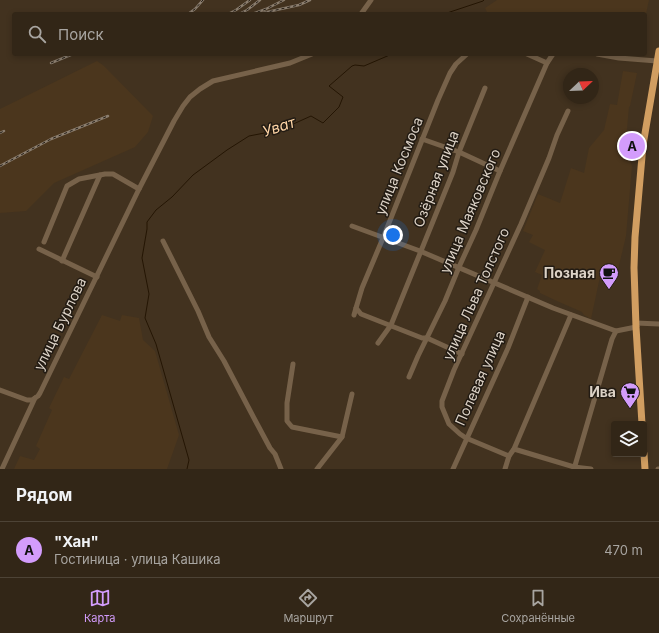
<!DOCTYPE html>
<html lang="ru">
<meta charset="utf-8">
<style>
:root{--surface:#322617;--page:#3d3224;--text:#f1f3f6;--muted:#a8a5a1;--line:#4d4336;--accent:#d39cfc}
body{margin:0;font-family:Inter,sans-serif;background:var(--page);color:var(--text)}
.controls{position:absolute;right:12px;bottom:12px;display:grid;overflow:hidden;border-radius:4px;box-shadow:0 2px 6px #0003}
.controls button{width:36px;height:36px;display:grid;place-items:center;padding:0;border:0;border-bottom:1px solid var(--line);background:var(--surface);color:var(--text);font:20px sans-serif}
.compass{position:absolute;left:563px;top:68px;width:36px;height:36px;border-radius:50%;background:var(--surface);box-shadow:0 2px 6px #0003;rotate:67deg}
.you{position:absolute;left:393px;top:235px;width:14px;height:14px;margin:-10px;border:3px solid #fff;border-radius:50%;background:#1a73e8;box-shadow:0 0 0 6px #1a73e833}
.badge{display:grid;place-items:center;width:26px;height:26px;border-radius:50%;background:var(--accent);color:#111;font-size:13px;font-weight:700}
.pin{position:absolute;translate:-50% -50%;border:2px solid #fff;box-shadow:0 1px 4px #0006}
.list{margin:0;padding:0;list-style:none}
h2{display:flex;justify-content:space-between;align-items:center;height:52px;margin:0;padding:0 16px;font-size:17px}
h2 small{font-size:13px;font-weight:400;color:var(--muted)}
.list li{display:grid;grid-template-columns:26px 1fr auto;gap:12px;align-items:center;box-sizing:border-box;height:56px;padding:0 16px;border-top:1px solid var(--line)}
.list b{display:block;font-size:15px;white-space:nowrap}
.list p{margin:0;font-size:13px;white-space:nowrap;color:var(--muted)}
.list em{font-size:13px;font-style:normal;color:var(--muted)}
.icon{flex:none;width:22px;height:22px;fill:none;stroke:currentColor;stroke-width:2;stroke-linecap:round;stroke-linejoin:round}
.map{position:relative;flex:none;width:659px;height:469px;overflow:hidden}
.search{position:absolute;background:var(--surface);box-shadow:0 2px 6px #0003;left:12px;right:12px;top:12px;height:44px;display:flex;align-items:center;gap:10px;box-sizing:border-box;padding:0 14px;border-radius:4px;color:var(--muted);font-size:15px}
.sheet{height:108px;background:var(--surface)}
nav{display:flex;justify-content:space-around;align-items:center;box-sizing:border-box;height:56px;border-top:1px solid var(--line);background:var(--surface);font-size:11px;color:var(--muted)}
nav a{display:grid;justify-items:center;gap:2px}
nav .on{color:var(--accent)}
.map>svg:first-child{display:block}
.built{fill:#4b361d}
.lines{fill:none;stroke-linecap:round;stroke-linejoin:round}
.stream{stroke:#241503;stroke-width:1}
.minor{stroke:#77624a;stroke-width:5}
.highway{stroke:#d19e61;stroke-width:7}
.rail-casing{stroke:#8b7e6f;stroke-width:2.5}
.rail{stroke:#221b13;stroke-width:1;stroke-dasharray:3;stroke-linecap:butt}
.labels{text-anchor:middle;stroke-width:3;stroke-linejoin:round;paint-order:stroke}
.street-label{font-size:14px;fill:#dcd2c6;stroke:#221b13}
.poi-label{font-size:14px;font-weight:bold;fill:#dcd2c6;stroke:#221b13;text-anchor:end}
.water-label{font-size:15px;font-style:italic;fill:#fed4a5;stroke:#221b13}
</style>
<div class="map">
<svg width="659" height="469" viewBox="0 0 659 469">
<rect width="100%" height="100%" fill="#42321f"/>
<g class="built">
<polygon points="497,0 649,0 645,18 645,14 488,14 485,8"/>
<polygon points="97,61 104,66 153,116 148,132 135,147 54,183 26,211 0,213 0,109"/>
<polygon points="623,71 637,73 630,106 629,107 625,150 632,166 626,236 617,274 601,272 591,319 584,315 582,312 557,301 540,293 540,291 537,289 542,275 535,272 545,250 529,242 533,235 523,231 538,194 560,203 571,168 584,173 589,148 604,130 610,104 617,105"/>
<polygon points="102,315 120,321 122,315 139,318 143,340 155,351 179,435 167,469 14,469 20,456 34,460 40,449 36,446 52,410 49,408 64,377 69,379"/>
</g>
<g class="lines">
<g class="stream">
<polyline points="444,14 483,1 484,0"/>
<polyline points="187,469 189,460 156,344 145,318 149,294 142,258 147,229 147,222 156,210 172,197 193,175 227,150 249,136 280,130 311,116 323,123 339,107 343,97 329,86 352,66 355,65 364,66 392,54"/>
</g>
<g class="minor">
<polyline points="361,14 371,0"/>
<polyline points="527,54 547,63"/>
<polyline points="597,54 619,58 657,61"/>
<polyline points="422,139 459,152 500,171"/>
<polyline points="352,226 420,251 553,308 616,331 636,327"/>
<polyline points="163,241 198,311 209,337 224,361 255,420 270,448 275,454 281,469"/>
<polyline points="44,242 67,186 79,179 105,174 113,174 139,189"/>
<polyline points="39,249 97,277"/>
<polyline points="62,261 100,175"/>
<polyline points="356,308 361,314 422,338 427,338 462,354"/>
<polyline points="354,315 356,308 362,288 383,238 438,100 450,73 456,64 467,54"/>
<polyline points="636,323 659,324"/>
<polyline points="378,343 391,325 453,172 459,152 485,88"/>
<polyline points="293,364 287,403 287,421 292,427 342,437"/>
<polyline points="409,377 418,356 445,301 459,267 476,230 500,171 547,63 553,54"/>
<polyline points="0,390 27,400 32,400 35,398"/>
<polyline points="514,449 574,467 591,469"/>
<polyline points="509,456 466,438 460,434 449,424 442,407 442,401 454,370 521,224 549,158 557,135 568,111"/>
<polyline points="2,469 35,398 38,396 40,393 139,189 174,121 183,106 190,97 200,89 213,81 290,63 312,54"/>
<polyline points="317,469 342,437 352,394"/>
<polyline points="453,469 508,348 528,297"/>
<polyline points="505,469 509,456 514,449 571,315"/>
<polyline points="574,469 612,339 616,331"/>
<polyline points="658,469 659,469"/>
</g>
<g class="highway">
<polyline points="642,424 636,327 634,268 635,237 643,145 659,51"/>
<polyline points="644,454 645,469"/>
</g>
<defs>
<g id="rail">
<polyline points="241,13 247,10 260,0"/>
<polyline points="188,14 195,9 203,0"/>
<polyline points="228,14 236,10 250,0"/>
<polyline points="252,14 266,9 284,0"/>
<polyline points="258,14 299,5 310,0"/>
<polyline points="51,63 73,54"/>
<polyline points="0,133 4,131"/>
<polyline points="0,166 51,139 108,116"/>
</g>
</defs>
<use href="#rail" class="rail-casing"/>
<use href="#rail" class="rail"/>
</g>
<defs>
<symbol id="cafe-pin" viewBox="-11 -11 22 30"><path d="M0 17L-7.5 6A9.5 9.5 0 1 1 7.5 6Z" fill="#d39cfc" stroke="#221b13"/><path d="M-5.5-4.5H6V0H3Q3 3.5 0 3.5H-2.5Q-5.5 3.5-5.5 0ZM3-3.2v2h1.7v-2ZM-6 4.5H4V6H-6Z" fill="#111"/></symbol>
<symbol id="supermarket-pin" viewBox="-11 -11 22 30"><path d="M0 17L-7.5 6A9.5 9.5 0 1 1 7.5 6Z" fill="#d39cfc" stroke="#221b13"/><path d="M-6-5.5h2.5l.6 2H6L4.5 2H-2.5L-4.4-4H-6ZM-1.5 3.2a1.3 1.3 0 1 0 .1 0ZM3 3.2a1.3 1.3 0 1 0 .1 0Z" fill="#111"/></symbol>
</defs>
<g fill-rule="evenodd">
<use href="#cafe-pin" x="598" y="262" width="22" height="30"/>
<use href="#supermarket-pin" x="619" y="381" width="22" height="30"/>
</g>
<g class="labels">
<g class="street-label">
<text transform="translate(399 166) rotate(-68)" y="5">улица Космоса</text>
<text transform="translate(436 179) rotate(-69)" y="5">Озёрная улица</text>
<text transform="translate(470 211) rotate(-67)" y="5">улица Маяковского</text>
<text transform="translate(476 294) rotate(-66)" y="5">улица Льва Толстого</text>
<text transform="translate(60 324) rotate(-64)" y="5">улица Бурлова</text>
<text transform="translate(480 378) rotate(-66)" y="5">Полевая улица</text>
</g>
<g class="poi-label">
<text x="595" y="278">Позная</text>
<text x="616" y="397">Ива</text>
</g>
<g class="water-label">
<text transform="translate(279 127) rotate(-18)" y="5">Уват</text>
</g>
</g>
</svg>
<div class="controls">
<button><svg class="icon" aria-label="layers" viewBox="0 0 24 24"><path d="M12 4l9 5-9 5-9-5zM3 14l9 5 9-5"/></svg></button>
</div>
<svg class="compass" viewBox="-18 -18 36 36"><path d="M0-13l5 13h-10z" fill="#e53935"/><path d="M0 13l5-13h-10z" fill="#a8a5a1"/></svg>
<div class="you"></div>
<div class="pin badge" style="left:632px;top:146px">A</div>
<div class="search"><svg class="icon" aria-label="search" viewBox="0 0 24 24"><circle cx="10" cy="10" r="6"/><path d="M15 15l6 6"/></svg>Поиск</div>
</div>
<section class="sheet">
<h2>Рядом<small></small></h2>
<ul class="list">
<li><span class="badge">A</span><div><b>&quot;Хан&quot;</b><p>Гостиница · улица Кашика</p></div><em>470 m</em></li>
</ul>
</section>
<nav>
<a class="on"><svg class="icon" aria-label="map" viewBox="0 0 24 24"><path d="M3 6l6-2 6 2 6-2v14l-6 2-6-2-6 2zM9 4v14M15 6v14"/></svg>Карта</a>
<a><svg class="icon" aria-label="directions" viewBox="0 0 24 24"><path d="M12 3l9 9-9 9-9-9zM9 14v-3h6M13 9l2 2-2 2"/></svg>Маршрут</a>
<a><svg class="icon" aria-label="saved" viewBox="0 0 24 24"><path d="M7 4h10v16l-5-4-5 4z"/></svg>Сохранённые</a>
</nav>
